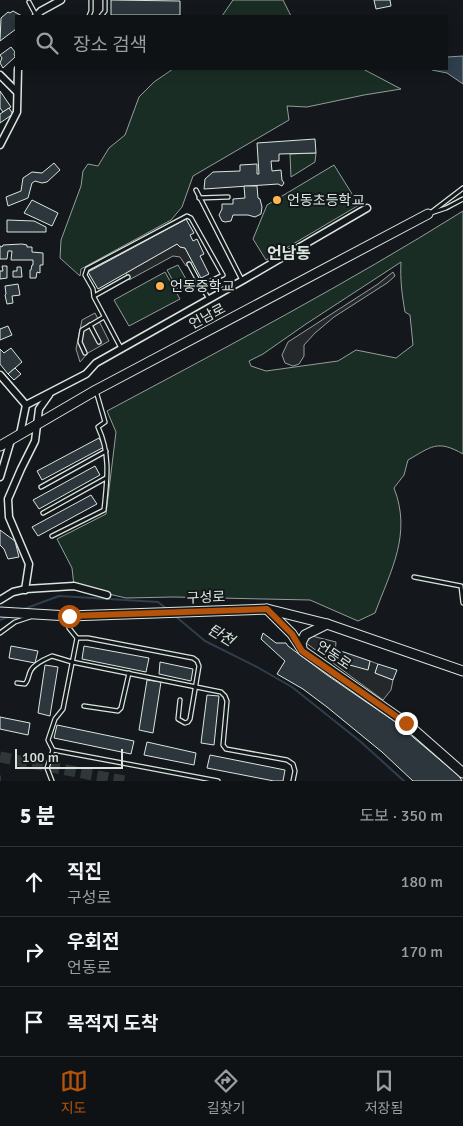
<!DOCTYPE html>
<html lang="ko">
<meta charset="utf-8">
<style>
:root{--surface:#0f1215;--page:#181b1e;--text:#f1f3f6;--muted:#9b9ea0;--line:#2f3234;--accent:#b45309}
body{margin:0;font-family:Signika,"Noto Sans KR",sans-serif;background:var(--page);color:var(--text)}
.scale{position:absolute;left:15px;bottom:12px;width:108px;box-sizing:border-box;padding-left:5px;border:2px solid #d8e6dc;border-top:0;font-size:14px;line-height:18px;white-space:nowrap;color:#d8e6dc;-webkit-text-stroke:4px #14181c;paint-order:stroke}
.stop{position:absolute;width:15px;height:15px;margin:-11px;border:4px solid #b45309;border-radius:50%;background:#fff}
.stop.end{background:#b45309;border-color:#fff;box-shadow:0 1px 5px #0008}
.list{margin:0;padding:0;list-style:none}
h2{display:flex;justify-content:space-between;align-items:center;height:65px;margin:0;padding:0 20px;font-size:21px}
h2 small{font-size:16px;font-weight:400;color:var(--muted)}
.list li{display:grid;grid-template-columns:32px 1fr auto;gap:15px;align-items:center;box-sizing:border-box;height:70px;padding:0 20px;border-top:1px solid var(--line)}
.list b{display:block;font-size:19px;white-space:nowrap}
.list p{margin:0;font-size:16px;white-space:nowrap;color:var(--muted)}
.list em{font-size:16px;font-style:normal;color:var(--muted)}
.icon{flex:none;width:28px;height:28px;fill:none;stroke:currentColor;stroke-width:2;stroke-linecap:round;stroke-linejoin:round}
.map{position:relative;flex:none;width:463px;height:781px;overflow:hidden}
.search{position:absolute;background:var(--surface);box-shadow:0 2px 12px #0003;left:15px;right:15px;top:15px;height:55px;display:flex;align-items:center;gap:12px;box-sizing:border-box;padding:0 18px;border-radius:0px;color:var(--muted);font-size:19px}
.sheet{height:275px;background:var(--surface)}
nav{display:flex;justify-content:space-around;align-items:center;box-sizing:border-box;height:70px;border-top:1px solid var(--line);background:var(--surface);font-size:14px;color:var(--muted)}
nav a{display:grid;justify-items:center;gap:2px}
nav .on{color:var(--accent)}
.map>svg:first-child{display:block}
.green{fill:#1a2d24;stroke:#939e99;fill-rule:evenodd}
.parking{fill:#24282b;stroke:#939e99}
.water{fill:#2f3f4d;stroke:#939e99}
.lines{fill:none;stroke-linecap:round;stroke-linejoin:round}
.stream{stroke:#2f3f4d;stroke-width:2}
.building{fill:#2c363c;stroke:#d8e6dc}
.trunk-tunnel{stroke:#313739;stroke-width:11;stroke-dasharray:11 5.5;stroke-linecap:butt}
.service-casing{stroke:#d8e6dc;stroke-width:5.5}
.minor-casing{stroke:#d8e6dc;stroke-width:9}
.secondary-casing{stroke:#d8e6dc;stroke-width:11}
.service{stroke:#14181c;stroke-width:3}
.minor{stroke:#14181c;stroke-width:6}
.secondary{stroke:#14181c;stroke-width:9}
.route{stroke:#b45309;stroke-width:6}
.poi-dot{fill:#ffb74d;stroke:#14181c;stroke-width:2}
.labels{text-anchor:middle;stroke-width:4;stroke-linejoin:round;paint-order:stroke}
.poi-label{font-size:14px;fill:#d8e6dc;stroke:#14181c;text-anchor:start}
.street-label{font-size:14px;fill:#d8e6dc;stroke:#14181c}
.water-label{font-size:15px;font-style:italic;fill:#d8e6dc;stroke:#14181c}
.quarter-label{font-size:16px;font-weight:bold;fill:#d8e6dc;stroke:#14181c}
</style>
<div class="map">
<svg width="463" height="781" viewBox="0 0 463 781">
<rect width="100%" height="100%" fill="#14181c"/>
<g class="green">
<polygon points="233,0 283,0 291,16 222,16"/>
<polygon points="173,69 363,69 401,89 364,95 307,107 287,106 289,120 193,176 182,207 171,220 81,269 80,276 60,258 61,240 81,186 83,171 88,164 98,166 109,148 125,135 139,97 154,82"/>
<polygon points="316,153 315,162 291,177 290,154"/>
<polygon points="334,165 359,205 266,260 253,239 267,205"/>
<path d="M463 211V454C437 439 431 447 408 460L404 475 394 488C412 534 391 570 375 613L358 621 310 600 173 597 126 598 74 586 72 568 57 539 106 514 116 432 107 411C227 347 348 283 463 211ZM401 262C400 279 402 295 405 312L410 315 413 345 396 358 356 350 338 361 266 371 251 366 249 361 263 354 306 324Z"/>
<polygon points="178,265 190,286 179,292 167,270"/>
<polygon points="165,272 180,299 129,326 114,300"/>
</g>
<g class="parking">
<polygon points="177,244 180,247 185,248 193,262 186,266 180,257 173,256 129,280 126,273"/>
<polygon points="393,272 395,276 387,283 334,317 315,333 304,345 304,356 299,364 293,366 285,363 282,355 288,342 378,284"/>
<polygon points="95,313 109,341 88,353 80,362 76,349 82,320"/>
<polygon points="312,636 336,642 335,654 338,655 338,658 347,661 347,664 368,669 370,661 378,664 375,673 393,680 391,690 383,700 306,643"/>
</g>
<polygon class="water" points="463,56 463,84 447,73 432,70 433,69 447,69 447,57"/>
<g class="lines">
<g class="stream">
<polyline points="24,609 59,596 158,602 167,609"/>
<polyline points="174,615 205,641 257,667 292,687 361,742 404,781"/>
<polyline points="0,620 8,617"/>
</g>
</g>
<g class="building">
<polygon points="111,0 180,1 180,15 111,15"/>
<polygon points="374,0 390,0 391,6 376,9"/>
<polygon points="13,11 22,16 16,16 16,29 0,41 1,18 8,12 10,13"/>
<polygon points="11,47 15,52 14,54 15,57 3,68 0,63 2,58 0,55"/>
<polygon points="0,91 11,107 3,112 0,108"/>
<polygon points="9,108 13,114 0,123 0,114"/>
<polygon points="315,139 316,153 279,154 279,161 271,161 272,171 281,170 282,180 284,183 282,186 278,184 204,189 205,179 213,172 240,171 240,165 257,164 257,174 259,174 257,143"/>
<polygon points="54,163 60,170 47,182 42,183 35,181 32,183 28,198 8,206 6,197 21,191 23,178 32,172 42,173"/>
<polygon points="244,186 257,186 258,198 260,199 262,207 261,214 255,217 248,215 233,215 231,221 225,222 222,221 219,215 222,209 222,204 233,204 233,199 245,198"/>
<polygon points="32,200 58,213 52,226 24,213"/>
<polygon points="186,219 194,233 190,235 193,241 197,239 204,254 200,256 209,274 201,278 185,248 180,247 177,244 98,289 88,272"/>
<polygon points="7,220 34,221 46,227 46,232 7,232"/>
<polygon points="22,244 27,245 27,247 32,247 32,252 43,253 43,265 40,265 40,273 37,272 36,278 30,278 30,270 31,270 32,265 33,265 33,260 11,260 12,251 8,251 7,259 0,259 0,246 2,247 3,245"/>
<polygon points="2,266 7,266 7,278 0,279 0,271 3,271"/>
<polygon points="17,267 21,267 22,277 13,277 13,271 17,271"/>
<polygon points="18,284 20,295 12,296 13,303 7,304 5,295 6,294 5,286"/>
<polygon points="8,326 12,335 0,340 0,329"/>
<polygon points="11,348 22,362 8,374 0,364 0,349 4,353"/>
<polygon points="15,368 21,374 14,380 8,374"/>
<polygon points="99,438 104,447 42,480 37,471"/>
<polygon points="95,466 100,475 39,509 33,500"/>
<polygon points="91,495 97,504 38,536 32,527"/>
<polygon points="0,530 15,541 19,557 8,559 4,549 0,545"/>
<polygon points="263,633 276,643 286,643 288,646 327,675 394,721 459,776 462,781 413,781 382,752 327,707 303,689 277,674 285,661 261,639"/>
<polygon points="11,646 38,651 35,663 9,658"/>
<polygon points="84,646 149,658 146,672 82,659"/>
<polygon points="335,649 370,661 368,670 346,664 347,661 338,658 338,655 335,654"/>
<polygon points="160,662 193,669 191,681 159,674"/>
<polygon points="378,664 397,670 393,680 375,673"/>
<polygon points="45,665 58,667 50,716 38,713"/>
<polygon points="147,680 161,682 153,733 139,730"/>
<polygon points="207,695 219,696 214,745 201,743"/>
<polygon points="0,717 30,723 28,735 0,729"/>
<polygon points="57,725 134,741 131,754 54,738"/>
<polygon points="147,742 196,753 194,765 144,755"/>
<polygon points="210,755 285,770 283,781 274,781 207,768"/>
</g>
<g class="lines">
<g class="trunk-tunnel">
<polyline points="0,757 124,781"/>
<polyline points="0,781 1,781"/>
</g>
<defs>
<g id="service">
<polyline points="29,2 36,15"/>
<polyline points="89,16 91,11 91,0"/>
<polyline points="101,16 105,11 105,0"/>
<polyline points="196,190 242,280"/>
<polyline points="199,198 228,197"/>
<polyline points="431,213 446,208 463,199"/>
<polyline points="429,214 463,188"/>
<polyline points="189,264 201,286"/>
<polyline points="94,296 128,277"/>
<polyline points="90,325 99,342"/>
<polyline points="121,348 94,297 93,289 85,275 87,269 187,216 191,218 223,275 201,286 209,299"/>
<polyline points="85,353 80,342 82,330 104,317"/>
<polyline points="41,487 106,451"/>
<polyline points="43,513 106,478"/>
<path d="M52 536 104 510C107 480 111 455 98 427L105 422 96 391"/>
<polyline points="414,577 461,586 463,603"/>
<polyline points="0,633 15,622 30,617"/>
<polyline points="77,638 88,638 193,658 197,661 199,666 190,719 188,722 185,723 178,719 180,700"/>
<path d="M17 683 25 684C29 680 28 675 31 670 35 663 45 659 52 656L72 662 221 692 225 696 227 701 223 745 226 749 287 760 293 764 295 771 293 781"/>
<polyline points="84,706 118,711 121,708 129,673"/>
<polyline points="53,750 218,781"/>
<polyline points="52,781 47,768 53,750 48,740 55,719 63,709 77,638 69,628 69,617"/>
</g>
<g id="minor">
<polyline points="36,16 41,11 61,0"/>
<polyline points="0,75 17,92"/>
<polyline points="0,145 17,112 18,69"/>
<polyline points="0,375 26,405"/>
<polyline points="20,434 26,405 86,374 96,363 245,279 367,208"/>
<polyline points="0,477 11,440"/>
<polyline points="25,590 29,564 9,517 8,499 21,469 35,441 39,409 49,395"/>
<polyline points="0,600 13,592 26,589 74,586 107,595"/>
</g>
<g id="secondary">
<polyline points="0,446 96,390 428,214"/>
<polyline points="267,609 292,634 303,651 406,723 463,773"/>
<polyline points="0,612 69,616 267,609 327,624 463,671"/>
<polyline points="302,648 301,643 305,635 327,624"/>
</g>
</defs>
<use href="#service" class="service-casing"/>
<use href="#minor" class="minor-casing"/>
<use href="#secondary" class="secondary-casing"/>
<use href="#service" class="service"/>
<use href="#minor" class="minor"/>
<use href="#secondary" class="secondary"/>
</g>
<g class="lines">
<polyline class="route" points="69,616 267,609 292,634 302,651 406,723"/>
</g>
<g class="poi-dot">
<circle cx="277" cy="200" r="5"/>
<circle cx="160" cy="286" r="5"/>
</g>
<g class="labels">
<g class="poi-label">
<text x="287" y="205">언동초등학교</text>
<text x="170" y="291">언동중학교</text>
</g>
<g class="street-label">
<text transform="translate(207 316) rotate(-28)" y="5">언남로</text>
<text transform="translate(206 597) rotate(-2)" y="5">구성로</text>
<text transform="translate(334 655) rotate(34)" y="5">언동로</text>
</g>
<g class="water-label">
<text transform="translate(221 635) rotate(31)" y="5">탄천</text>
</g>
<g class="quarter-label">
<text x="289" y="259">언남동</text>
</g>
</g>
</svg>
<div class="scale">100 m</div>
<div class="stop" style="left:69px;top:616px"></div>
<div class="stop end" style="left:406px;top:723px"></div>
<div class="search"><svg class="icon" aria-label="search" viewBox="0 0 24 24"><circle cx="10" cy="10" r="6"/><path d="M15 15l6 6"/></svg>장소 검색</div>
</div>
<section class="sheet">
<h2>5 분<small>도보 · 350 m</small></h2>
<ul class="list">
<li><svg class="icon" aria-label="ahead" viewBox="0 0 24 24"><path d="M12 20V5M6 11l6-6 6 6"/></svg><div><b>직진</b><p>구성로</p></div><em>180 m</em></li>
<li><svg class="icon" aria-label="right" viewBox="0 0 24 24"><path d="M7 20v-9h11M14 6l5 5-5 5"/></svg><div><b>우회전</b><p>언동로</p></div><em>170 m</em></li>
<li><svg class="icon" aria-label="arrive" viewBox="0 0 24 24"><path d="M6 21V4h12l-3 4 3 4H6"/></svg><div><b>목적지 도착</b></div></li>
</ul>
</section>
<nav>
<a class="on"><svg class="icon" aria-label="map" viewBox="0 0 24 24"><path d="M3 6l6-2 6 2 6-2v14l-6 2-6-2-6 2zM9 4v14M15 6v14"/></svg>지도</a>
<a><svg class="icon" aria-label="directions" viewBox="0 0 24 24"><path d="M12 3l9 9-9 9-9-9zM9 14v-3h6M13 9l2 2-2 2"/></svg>길찾기</a>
<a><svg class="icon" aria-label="saved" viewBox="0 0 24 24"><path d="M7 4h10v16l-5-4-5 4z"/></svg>저장됨</a>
</nav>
